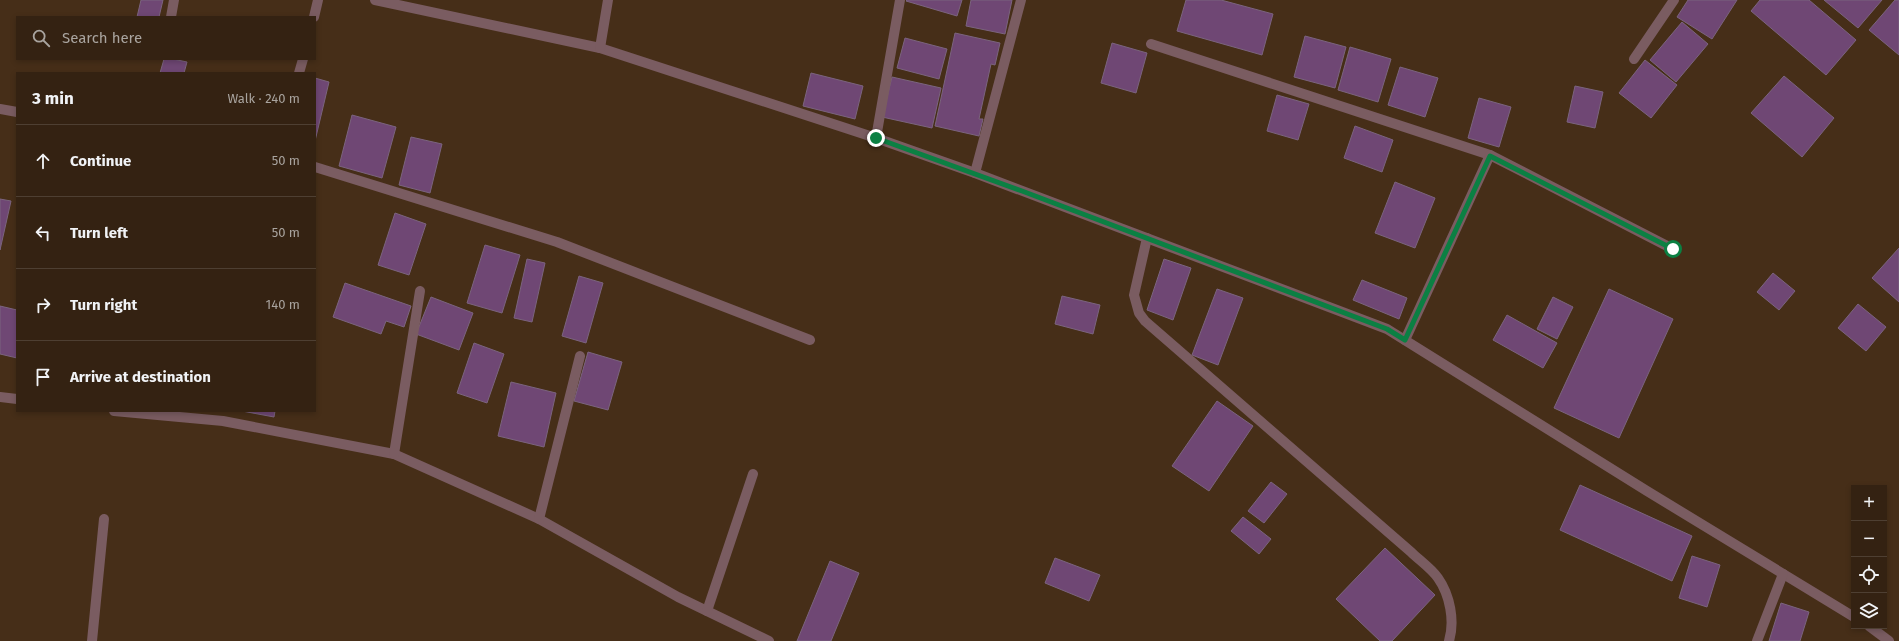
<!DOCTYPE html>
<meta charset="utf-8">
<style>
:root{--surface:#342212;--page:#3f2f20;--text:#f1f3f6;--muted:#a9a49f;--line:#4e3f32}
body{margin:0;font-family:"Fira Sans",sans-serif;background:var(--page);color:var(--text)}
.controls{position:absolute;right:12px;bottom:12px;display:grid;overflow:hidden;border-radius:0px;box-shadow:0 2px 6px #0003}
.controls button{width:36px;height:36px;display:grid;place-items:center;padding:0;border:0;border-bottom:1px solid var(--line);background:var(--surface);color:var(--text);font:20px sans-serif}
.stop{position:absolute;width:12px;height:12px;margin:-9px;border:3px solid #0b8043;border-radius:50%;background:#fff}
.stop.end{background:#0b8043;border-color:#fff;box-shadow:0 1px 4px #0008}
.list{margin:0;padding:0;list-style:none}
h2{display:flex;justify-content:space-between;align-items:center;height:52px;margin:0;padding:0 16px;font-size:17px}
h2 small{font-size:13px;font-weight:400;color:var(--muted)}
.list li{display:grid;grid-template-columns:26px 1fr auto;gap:12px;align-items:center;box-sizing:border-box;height:72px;padding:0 16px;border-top:1px solid var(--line)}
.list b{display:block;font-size:15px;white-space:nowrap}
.list em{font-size:13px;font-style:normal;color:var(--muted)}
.icon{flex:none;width:22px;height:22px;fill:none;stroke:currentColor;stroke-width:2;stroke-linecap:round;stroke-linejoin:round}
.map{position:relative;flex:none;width:1899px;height:641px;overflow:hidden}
.search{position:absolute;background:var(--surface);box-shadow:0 2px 6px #0003;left:16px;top:16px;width:300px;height:44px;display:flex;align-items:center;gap:10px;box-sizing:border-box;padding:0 14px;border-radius:0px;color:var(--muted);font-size:15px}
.panel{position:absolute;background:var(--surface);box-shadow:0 2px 6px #0003;left:16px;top:72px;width:300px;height:340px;border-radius:0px}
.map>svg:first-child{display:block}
.building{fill:#6f4774;stroke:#7b647e}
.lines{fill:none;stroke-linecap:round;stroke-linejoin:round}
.lane{stroke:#7a5c61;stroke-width:10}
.street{stroke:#7a5c61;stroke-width:10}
.route{stroke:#0b8043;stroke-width:5}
</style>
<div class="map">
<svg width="1899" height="641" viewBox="0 0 1899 641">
<rect width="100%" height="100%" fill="#462e18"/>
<g class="building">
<polygon points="141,0 163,0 159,17 137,17"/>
<polygon points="907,0 962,0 957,16 906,1"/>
<polygon points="971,0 1012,0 1005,34 966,26"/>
<polygon points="1186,0 1221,0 1273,14 1262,55 1177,31"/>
<polygon points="1688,0 1737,0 1712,39 1677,17"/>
<polygon points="1760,0 1809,0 1856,40 1826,75 1751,11"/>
<polygon points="1824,0 1882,0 1858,28"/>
<polygon points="1895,0 1899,0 1899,55 1869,30"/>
<polygon points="1682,22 1708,44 1676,82 1650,60"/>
<polygon points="955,33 1000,43 995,65 991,64 979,119 983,119 979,136 935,126"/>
<polygon points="1305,36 1346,47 1335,88 1294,77"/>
<polygon points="905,38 947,49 939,79 897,68"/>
<polygon points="1112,43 1147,53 1136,93 1101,83"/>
<polygon points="1350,47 1391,59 1378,102 1338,90"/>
<polygon points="164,59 173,59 187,62 184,73 160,73"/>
<polygon points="1645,60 1677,85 1651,118 1619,93"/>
<polygon points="1400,67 1438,78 1425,117 1388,105"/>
<polygon points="811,73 863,86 855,119 803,106"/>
<polygon points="1784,76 1834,118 1802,157 1751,113"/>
<polygon points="892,77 941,88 932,128 882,117"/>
<polygon points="315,78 329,82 315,141"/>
<polygon points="1575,86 1603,92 1595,128 1567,122"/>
<polygon points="1277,95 1309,104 1298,140 1267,131"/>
<polygon points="1479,98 1511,107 1499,147 1468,138"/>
<polygon points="352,115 396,127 382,178 339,166"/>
<polygon points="1355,126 1393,140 1382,172 1344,158"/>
<polygon points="411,137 442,144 430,193 399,185"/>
<polygon points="1395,182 1435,198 1415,248 1375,233"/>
<polygon points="0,199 11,201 0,250"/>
<polygon points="395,213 426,224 409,275 378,265"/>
<polygon points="485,245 520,255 502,313 467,303"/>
<polygon points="1899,248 1899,302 1872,278"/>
<polygon points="527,259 545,263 532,322 514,318"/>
<polygon points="1164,259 1191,268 1173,320 1147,310"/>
<polygon points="1773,273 1795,291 1779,310 1757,292"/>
<polygon points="579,276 603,283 586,343 562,336"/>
<polygon points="1362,280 1407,298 1399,319 1353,300"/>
<polygon points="345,283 411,306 404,327 386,321 381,334 333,317"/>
<polygon points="1217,289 1243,298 1218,365 1192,355"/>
<polygon points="1609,289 1673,319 1619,438 1554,408"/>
<polygon points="1062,296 1100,305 1093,334 1055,324"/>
<polygon points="431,297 473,313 459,350 416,334"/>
<polygon points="1553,297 1573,307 1557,339 1537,329"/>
<polygon points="1858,304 1886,327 1866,351 1838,328"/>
<polygon points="0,306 17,310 17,358 0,354"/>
<polygon points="1507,315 1557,343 1543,368 1493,340"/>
<polygon points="474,343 504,354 487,403 457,393"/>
<polygon points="588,352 622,362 608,410 574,401"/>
<polygon points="511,382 556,393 544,447 498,436"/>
<polygon points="1217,401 1253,426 1209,491 1172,466"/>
<polygon points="242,411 275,411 274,417"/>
<polygon points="1271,482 1287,494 1264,523 1248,511"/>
<polygon points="1580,485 1692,536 1672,581 1560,530"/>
<polygon points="1243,517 1271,539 1259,554 1231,531"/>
<polygon points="1385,548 1435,595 1392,641 1380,641 1336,599"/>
<polygon points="1692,556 1720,565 1707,607 1679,598"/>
<polygon points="1055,558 1100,575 1089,601 1045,583"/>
<polygon points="830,561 859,573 831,641 797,641"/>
<polygon points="1781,603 1809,612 1800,641 1769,641"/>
</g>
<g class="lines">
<polyline class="lane" points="171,17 174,0"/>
<g class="street">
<polyline points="375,0 600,48 876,138 975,173 1387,329 1647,491 1854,617"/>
<polyline points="314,17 318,0"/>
<polyline points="1151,44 1490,155"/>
<polyline points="600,48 608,0"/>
<polyline points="1634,59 1674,0"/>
<polyline points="299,73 303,59"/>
<polyline points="0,109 17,112"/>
<polyline points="876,138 900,0"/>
<polyline points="315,167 557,242 810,340"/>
<polyline points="975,173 1021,0"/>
<path d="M1147 238 1134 295 1139 313 1145 321 1411 552C1419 560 1431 568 1438 578 1450 595 1455 621 1449 641"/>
<polyline points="1405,340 1490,155 1673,249"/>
<polyline points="0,397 17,399"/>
<polyline points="114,411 223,421 394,454 539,519 678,597 769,641"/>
<polyline points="394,454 420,291"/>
<polyline points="539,519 580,356"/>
<polyline points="707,611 753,474"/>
<polyline points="1869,626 1889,641"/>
<polyline points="92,641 104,519"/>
<polyline points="1757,641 1783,574"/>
</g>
</g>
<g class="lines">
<polyline class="route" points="876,138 1022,191 1387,329 1405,340 1490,156 1673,249"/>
</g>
</svg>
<div class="controls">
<button>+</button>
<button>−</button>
<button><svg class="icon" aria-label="locate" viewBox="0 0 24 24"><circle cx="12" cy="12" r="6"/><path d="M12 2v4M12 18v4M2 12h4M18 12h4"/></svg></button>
<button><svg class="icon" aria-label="layers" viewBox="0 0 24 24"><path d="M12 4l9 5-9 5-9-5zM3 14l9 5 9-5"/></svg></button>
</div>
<div class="stop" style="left:1673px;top:249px"></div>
<div class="stop end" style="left:876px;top:138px"></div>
<div class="search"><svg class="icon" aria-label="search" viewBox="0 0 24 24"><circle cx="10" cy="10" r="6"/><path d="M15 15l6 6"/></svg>Search here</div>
<section class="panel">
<h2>3 min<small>Walk · 240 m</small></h2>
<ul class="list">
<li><svg class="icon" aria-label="ahead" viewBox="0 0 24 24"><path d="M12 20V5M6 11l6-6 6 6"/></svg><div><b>Continue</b></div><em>50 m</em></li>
<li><svg class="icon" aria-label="left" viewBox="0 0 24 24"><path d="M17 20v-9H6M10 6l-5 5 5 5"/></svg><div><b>Turn left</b></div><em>50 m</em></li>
<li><svg class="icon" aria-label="right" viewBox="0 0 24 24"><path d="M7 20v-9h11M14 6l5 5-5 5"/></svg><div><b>Turn right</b></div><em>140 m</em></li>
<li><svg class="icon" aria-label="arrive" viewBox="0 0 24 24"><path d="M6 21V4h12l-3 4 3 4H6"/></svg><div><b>Arrive at destination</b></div></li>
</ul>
</section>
</div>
